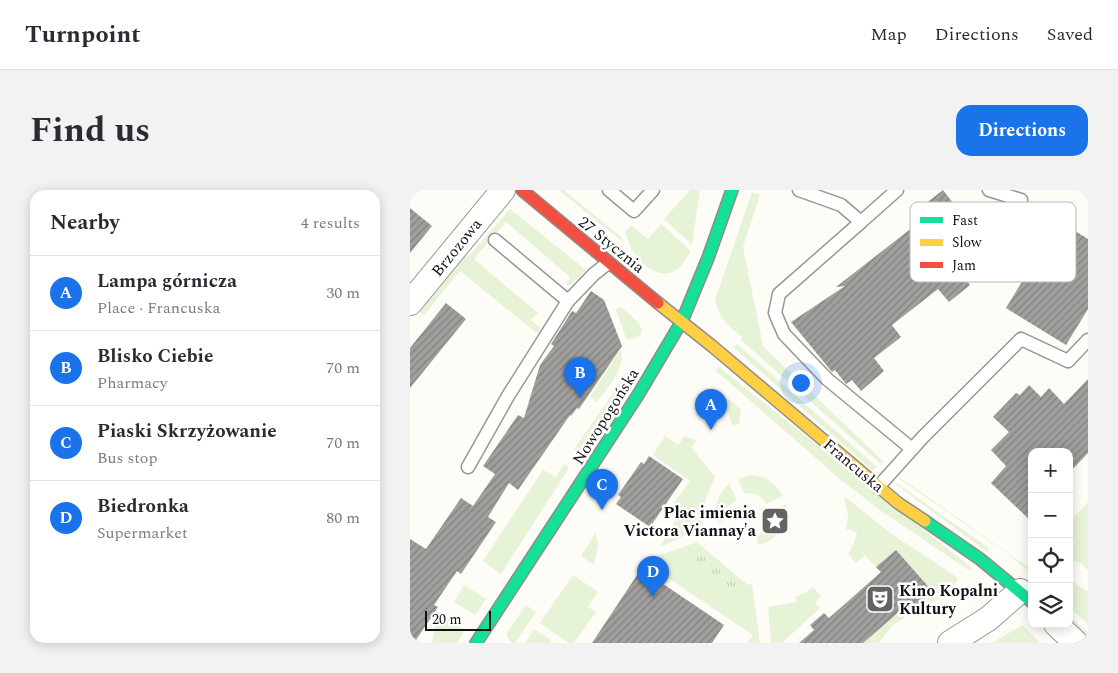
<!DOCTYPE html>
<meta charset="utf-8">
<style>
:root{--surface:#fff;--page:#f2f2f3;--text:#2b2b33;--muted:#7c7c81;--line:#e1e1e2;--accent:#1a73e8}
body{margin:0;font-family:Spectral,serif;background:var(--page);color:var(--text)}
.controls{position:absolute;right:15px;bottom:15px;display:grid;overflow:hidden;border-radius:10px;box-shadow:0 2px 12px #0003}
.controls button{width:45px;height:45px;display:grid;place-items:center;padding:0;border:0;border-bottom:1px solid var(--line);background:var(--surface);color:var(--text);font:25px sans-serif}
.scale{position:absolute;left:15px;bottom:12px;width:66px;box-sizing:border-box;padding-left:5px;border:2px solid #111;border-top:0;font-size:14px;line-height:18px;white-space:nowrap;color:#111;-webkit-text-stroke:4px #fff;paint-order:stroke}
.you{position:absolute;left:390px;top:192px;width:18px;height:18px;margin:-12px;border:4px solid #fff;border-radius:50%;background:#1a73e8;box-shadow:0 0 0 8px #1a73e833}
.badge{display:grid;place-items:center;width:32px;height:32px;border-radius:50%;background:var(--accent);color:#fff;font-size:16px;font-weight:700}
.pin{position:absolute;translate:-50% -41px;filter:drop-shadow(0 1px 2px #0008)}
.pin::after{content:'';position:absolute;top:26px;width:18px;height:15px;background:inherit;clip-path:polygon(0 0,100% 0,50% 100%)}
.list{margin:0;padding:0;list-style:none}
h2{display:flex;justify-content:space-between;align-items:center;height:65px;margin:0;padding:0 20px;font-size:21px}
h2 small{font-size:16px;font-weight:400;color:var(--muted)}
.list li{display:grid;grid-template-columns:32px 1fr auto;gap:15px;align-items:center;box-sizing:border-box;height:75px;padding:0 20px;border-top:1px solid var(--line)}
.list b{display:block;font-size:19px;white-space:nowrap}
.list p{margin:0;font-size:16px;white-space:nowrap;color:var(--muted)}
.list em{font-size:16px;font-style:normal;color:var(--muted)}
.icon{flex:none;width:28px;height:28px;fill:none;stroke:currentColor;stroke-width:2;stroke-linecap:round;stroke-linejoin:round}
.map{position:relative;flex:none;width:678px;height:453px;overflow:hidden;border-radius:15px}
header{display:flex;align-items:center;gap:30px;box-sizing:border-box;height:70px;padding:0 25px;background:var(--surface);border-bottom:1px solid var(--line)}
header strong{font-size:24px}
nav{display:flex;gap:28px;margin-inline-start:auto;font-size:18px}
.intro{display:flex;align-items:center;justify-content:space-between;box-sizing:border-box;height:120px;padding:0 30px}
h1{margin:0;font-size:35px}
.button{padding:12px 22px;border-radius:15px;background:var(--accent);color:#fff;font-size:18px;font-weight:700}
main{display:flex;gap:30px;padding:0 30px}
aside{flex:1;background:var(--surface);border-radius:15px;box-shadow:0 2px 12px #0003}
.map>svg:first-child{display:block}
.grass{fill:#e7f3d7}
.park{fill:url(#park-tufts)}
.building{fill:url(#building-hatch)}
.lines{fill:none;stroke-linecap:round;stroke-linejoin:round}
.lane-casing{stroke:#979795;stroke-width:15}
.street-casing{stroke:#979795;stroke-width:26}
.fast-casing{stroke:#8e8d8b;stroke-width:14}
.slow-casing{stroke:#8e8d8b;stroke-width:14}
.jam-casing{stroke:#8e8d8b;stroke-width:14}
.lane{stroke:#fffffe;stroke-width:12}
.street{stroke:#fffffe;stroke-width:24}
.fast{stroke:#16e098;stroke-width:11}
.slow{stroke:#ffcf43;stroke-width:11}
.jam{stroke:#f24e42;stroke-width:11}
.labels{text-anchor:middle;stroke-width:5;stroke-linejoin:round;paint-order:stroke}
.street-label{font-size:16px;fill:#111;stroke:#fff}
.poi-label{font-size:16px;font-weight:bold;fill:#111;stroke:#fff;text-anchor:end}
.key{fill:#fff;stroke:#b8b8b8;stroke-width:1}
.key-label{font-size:14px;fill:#111}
</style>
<header>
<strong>Turnpoint</strong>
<nav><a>Map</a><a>Directions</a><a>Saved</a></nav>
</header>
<div class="intro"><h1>Find us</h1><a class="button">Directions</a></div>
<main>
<aside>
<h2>Nearby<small>4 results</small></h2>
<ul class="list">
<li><span class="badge">A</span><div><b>Lampa górnicza</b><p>Place · Francuska</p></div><em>30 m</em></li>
<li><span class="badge">B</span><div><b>Blisko Ciebie</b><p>Pharmacy</p></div><em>70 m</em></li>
<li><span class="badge">C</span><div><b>Piaski Skrzyżowanie</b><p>Bus stop</p></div><em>70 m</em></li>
<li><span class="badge">D</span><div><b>Biedronka</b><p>Supermarket</p></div><em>80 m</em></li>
</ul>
</aside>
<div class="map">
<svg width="678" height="453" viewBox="0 0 678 453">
<defs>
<pattern id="park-tufts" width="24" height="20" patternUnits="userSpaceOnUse" patternTransform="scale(1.25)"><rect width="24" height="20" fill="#e7f3d7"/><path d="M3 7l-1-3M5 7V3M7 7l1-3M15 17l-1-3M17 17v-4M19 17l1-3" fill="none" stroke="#c5cfb8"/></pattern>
<pattern id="building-hatch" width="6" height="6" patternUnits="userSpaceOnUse" patternTransform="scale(1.25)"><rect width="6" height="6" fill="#a19f9c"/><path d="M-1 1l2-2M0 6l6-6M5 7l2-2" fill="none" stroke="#82807e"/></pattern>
</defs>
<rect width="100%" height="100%" fill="#fdfcf7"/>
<g class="grass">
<polygon points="149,0 154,0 211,47 213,52"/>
<polygon points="280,0 290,0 282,55 254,29"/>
<path d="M342 2 350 5 333 57 353 156 474 272 471 274 331 150 332 147C317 135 310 129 305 110Z"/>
<polygon points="100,19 176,80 160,95 156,95 160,87 96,32 64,69 128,123 121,130 130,138 128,144 50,81 14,125 6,118 47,67 59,66"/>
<path d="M251 34 281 61C277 66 274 73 270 77 252 94 232 75 222 60 219 55 218 48 215 42L221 35 238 49Z"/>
<path d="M210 117C217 122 241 139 228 147 224 149 221 150 216 148L206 120Z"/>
<polygon points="327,154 467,277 462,280 323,157"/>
<path d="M211 159C216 179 198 196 187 212L180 207Z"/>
<polygon points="309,177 562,378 560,381 471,321 431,290 305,180"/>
<polygon points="221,178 221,183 169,264 164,259"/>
<polygon points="305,204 321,210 327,217 331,219 329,234 322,235 318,222 310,223"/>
<path d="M255 246 268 255 275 246 287 251 281 257 305 287C296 307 292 315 293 337L250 357 271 320 263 314 280 291 243 265Z"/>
<polygon points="154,274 159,278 91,384 73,371 133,280 146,287"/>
<path d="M340 285C355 286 365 292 373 306L356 314C352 306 344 301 335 304L328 289Z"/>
<polygon points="489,287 618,377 622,373 622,384 597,363 491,290"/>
<polygon points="484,293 486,293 579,358 577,362"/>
<path d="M319 294 327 309 318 317 319 329 309 333C304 318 307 303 319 294Z"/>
<polygon points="434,306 483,345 548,388 539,404 505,420 481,437 469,453 453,453 498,414 522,402 466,377 455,365 446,373 438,364 444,354 447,342 436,339 438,325"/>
<polygon points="678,312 678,380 671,373 659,370 659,332"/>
<path d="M376 314C381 333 367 351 348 355L347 345C359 343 361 333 360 322Z"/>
<polygon points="186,342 188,355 184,375 171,366"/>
<polygon points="288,352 289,354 273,375 322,415 338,395 342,394 350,453 337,453 343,445 239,375 244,367"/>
<polygon points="163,385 188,402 178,417 186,422 164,453 159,453 130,433"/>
<polygon points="659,390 678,401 678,434 659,417"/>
<polygon points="54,395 76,409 65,425 44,412"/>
<polygon points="403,397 411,406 405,412 410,418 372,453 361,453 358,417 387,412 385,407 395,403"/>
<polygon points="116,415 126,422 105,453 102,453 97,447 97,443"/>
<polygon points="33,425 55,440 47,453 22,453 24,438"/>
<polygon points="659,425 678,443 678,450 659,431"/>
<polygon points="613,435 630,453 582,453 612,435"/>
<polygon points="124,439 141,450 139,453 115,453"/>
</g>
<polygon class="park" points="289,354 338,395 322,415 273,375"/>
<g class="building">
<polygon points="533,0 579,59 550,82 560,95 539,112 528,99 482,135 491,147 464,168 474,181 451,201 442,190 436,194 425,180 422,182 381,132 435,96 426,97 521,23 515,14"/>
<polygon points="0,18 22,36 0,63"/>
<polygon points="649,31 678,49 678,119 656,155 596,118"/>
<polygon points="181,101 194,110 212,156 169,219 167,218 161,226 160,225 108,300 99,293 78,327 86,332 51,384 47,381 24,415 28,417 4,453 0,453 0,349 16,359 51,308 63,316 85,284 73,276 108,225 114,228 130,175 144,156 141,154 162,121 166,123"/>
<polygon points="36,113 56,129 0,198 0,158"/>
<polygon points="678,189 678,263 659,283 659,262 622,262 622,332 581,293 596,276 581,260 599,242 583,227 606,203 610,205 619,195 631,207 639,198 654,214"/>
<polygon points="239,266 273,289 240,337 206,314 211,307 208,305 231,272 234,274"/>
<polygon points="486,360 523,402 503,419 498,414 453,453 389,453 404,440 400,435 414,423 419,428 471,382 466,377"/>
<polygon points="231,379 314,435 302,453 182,453"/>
</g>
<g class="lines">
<defs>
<g id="lane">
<polyline points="199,0 224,21 243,0"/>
<polyline points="389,0 431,15 451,32 487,0"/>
<polyline points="579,0 611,10"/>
<polyline points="451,32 369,104 365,123 374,144 417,189 502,259"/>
<polyline points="85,50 158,111 184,84 198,73"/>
<polyline points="58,277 98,206 158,111"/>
<polyline points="468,297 513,247 611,149 658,171 678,150"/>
</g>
<g id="street">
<polyline points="0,113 93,0"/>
<polyline points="646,434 666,453"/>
<polyline points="540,453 578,429 610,401"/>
</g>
<g id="fast">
<polyline points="515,331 570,369 622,412"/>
<polyline points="66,453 228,205 272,131 298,68 322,0"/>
</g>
<polyline id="slow" points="248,113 302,156 488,313 515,331"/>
<polyline id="jam" points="112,0 248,113"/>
</defs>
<use href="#lane" class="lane-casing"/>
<use href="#street" class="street-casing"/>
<use href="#fast" class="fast-casing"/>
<use href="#slow" class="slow-casing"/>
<use href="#jam" class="jam-casing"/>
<use href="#lane" class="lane"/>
<use href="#street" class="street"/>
<use href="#fast" class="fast"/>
<use href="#slow" class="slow"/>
<use href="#jam" class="jam"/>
</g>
<defs>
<symbol id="sight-square" viewBox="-11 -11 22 22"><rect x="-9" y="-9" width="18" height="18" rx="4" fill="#646362" stroke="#fff"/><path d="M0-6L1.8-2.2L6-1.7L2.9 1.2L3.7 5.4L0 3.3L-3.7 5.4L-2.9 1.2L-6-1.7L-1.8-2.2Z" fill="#fff"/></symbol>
<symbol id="theatre-square" viewBox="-11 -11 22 22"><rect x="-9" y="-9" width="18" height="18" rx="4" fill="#646362" stroke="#fff"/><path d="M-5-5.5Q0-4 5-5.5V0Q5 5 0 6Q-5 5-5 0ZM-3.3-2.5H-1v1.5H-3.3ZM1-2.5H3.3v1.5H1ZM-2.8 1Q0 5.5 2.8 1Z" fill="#fff"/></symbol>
</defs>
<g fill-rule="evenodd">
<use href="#sight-square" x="349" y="315" width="32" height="32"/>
<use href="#theatre-square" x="454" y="393" width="32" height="32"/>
</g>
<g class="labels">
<g class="street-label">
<text transform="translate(202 54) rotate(39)" y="6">27 Stycznia</text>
<text transform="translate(46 57) rotate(-51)" y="6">Brzozowa</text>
<text transform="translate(195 226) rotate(-58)" y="6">Nowopogońska</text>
<text transform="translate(444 275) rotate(40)" y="6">Francuska</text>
</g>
<g class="poi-label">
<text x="346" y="328">Plac imienia<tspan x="346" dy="18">Victora Viannay'a</tspan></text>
<text x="489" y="406" text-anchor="start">Kino Kopalni<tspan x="489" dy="18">Kultury</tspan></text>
</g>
</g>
<rect x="500" y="12" width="166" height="80" rx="8" class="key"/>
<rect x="510" y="27" width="23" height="6" fill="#16e098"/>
<rect x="510" y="49" width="23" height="7" fill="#ffcf43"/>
<rect x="510" y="72" width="23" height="6" fill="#f24e42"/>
<g class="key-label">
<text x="542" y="35">Fast</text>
<text x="542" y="57">Slow</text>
<text x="542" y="80">Jam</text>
</g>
</svg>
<div class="controls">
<button>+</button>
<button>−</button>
<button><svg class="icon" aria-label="locate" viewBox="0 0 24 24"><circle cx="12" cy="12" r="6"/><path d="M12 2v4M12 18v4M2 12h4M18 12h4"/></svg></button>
<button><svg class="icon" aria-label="layers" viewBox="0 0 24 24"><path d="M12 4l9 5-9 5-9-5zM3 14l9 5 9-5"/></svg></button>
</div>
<div class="scale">20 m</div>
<div class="you"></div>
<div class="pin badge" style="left:301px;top:240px">A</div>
<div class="pin badge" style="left:170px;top:208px">B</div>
<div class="pin badge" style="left:192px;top:320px">C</div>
<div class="pin badge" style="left:243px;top:407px">D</div>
</div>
</main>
